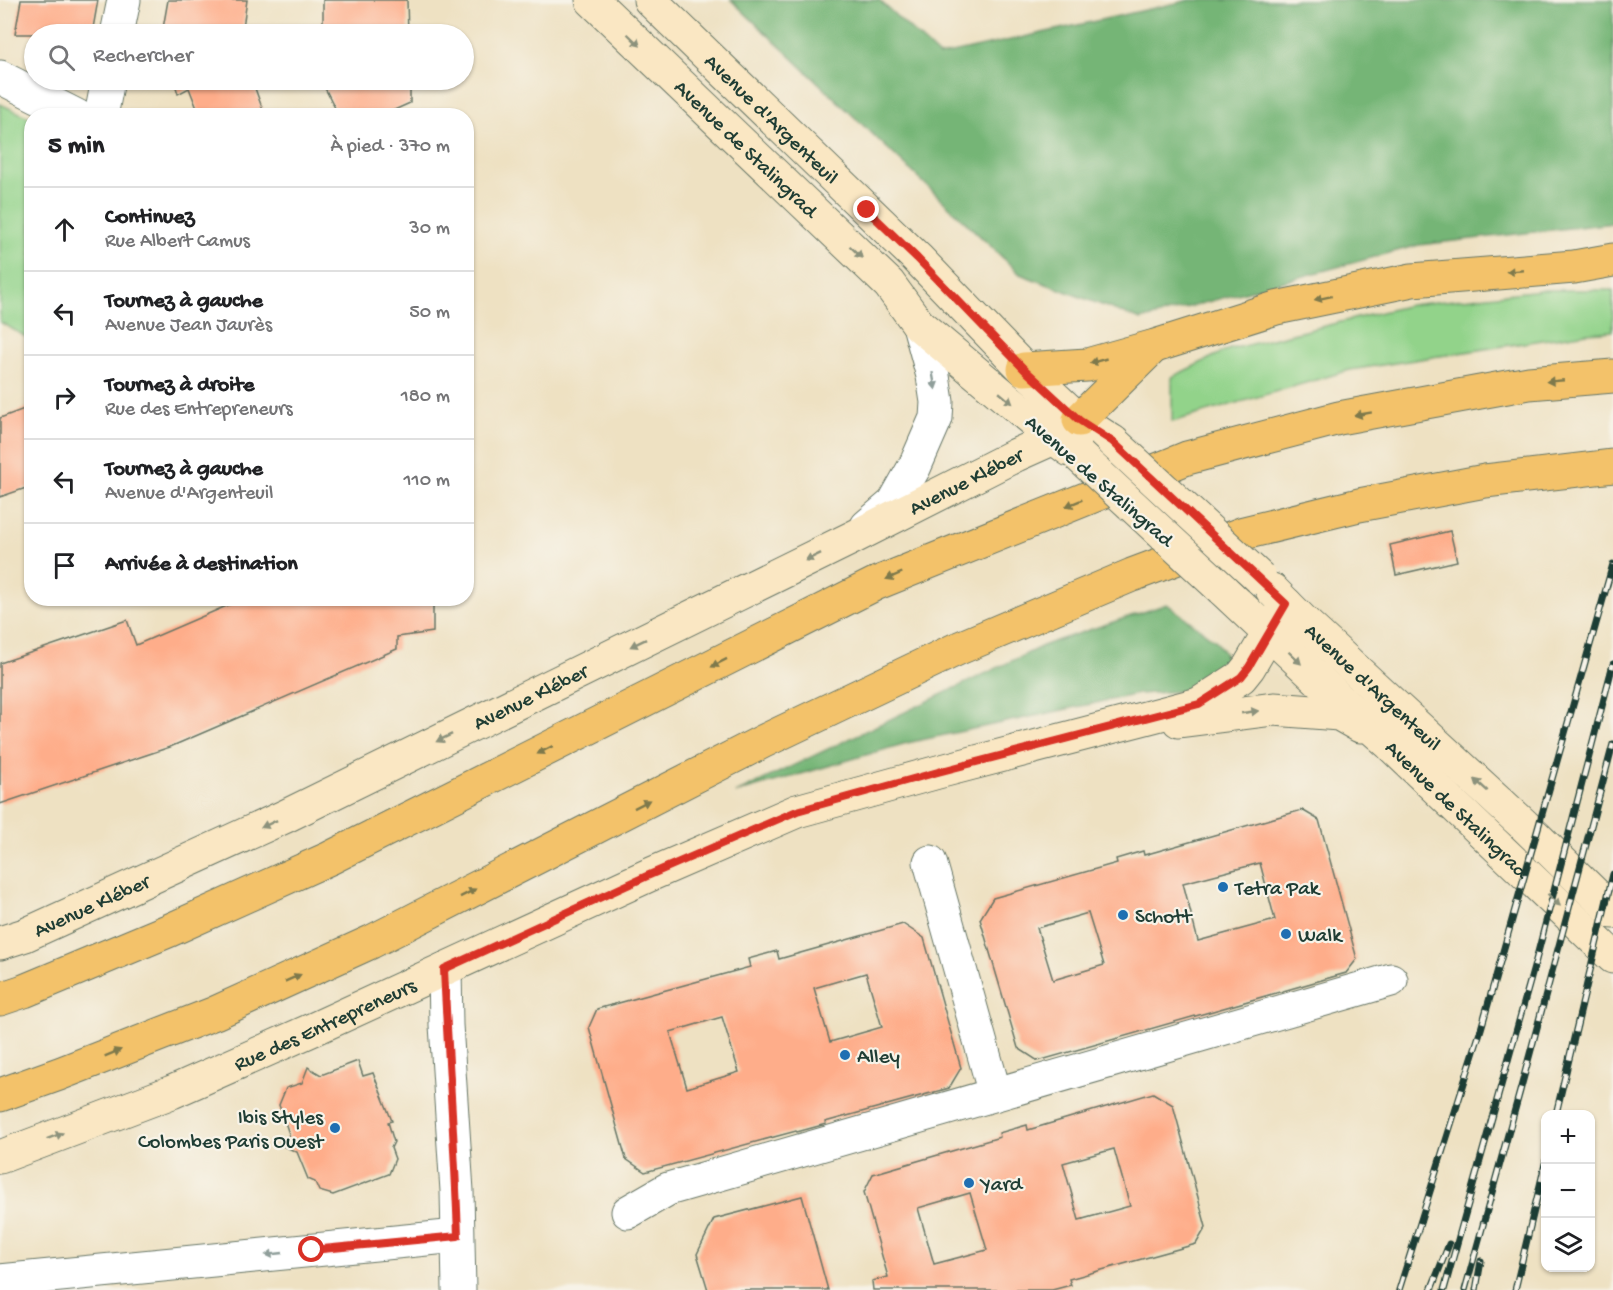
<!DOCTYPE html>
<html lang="fr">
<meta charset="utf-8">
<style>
:root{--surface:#fff;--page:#f6f6f6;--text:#202124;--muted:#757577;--line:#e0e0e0}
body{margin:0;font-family:"Gochi Hand",sans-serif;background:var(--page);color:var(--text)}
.controls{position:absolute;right:18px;bottom:18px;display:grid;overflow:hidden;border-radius:12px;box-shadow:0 2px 4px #0004}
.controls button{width:54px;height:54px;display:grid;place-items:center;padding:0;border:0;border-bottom:2px solid var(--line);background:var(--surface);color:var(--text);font:30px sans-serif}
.stop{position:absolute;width:18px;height:18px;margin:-14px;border:4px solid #d93025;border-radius:50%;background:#fff}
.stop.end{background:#d93025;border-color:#fff;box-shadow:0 2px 6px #0008}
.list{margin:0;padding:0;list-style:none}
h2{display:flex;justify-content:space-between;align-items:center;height:78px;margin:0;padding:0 24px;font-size:26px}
h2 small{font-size:20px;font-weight:400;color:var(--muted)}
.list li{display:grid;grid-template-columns:39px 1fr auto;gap:18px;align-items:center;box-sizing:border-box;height:84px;padding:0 24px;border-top:2px solid var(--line)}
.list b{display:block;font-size:22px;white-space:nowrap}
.list p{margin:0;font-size:20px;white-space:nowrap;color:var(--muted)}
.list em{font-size:20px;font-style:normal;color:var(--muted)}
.icon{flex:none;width:33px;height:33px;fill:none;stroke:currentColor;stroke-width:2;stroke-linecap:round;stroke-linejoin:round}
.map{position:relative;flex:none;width:1613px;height:1290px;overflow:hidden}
.search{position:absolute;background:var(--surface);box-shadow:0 2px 4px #0004;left:24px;top:24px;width:450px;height:66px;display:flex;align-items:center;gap:15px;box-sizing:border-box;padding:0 21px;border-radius:33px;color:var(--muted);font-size:22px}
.panel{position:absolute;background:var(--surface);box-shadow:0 2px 4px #0004;left:24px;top:108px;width:450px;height:498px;border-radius:24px}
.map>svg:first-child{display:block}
.green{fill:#92d38a;stroke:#58885f;stroke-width:1.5}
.forest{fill:#75b576;stroke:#4a7955;stroke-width:1.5}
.building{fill:#fead8a;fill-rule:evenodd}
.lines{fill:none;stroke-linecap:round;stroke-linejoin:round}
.street-casing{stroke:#677666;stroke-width:35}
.secondary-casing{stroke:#677666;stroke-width:35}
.highway-casing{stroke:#677666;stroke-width:35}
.street{stroke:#fff;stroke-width:33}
.secondary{stroke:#fae7c3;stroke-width:33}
.highway{stroke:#f3c26a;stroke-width:33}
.rail-casing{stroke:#1f3d34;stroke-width:7}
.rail{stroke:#f7f3e8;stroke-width:4.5;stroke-dasharray:14;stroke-linecap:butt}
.secondary-bridge-casing{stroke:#677666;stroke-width:35;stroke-linecap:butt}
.secondary-bridge{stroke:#fae7c3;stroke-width:33}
.oneway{fill:#8c927c}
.oneway2{fill:#7e794c}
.oneway3{fill:#8f9e9a}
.route{stroke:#d93025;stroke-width:8}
.poi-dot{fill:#1f6fb2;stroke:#f7f3e8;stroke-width:2}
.labels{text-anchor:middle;stroke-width:4.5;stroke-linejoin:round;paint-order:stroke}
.street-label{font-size:21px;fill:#1f3d34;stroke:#f7f3e8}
.poi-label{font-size:21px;fill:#1f3d34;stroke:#f7f3e8;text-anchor:start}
</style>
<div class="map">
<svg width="1613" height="1290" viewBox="0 0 1613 1290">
<rect width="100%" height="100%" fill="#f7f3e8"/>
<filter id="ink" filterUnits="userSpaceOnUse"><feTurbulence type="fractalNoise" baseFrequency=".0167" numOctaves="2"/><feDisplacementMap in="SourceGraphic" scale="12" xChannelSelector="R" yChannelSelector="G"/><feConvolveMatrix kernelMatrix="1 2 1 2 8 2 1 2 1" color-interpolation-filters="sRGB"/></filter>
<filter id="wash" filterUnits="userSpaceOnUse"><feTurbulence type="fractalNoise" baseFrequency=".008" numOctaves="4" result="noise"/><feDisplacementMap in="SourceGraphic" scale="24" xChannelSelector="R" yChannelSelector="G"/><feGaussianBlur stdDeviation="1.35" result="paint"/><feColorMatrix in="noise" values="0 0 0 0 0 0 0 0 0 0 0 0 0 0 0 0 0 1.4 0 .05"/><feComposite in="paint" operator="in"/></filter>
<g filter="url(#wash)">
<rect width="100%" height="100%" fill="#eee1c2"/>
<g class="green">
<polygon points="0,104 31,118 31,340 0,322"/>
<polygon points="1541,290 1613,290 1613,331 1587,333 1350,370 1172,422 1172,377 1227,350 1410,305"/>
</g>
<g class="forest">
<polygon points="731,0 879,0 939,56 1190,0 1613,0 1613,223 1419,245 1141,320 1020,274"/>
<polygon points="1167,604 1216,641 1227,657 1222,677 1198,690 1138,694 907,743 736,793 1047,644"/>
</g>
<g id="blocks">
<g class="building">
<polygon points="21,0 98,0 92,34 15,34"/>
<polygon points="168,0 247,0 242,34 162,34"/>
<polygon points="323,0 407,0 408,34 323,34"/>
<polygon points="174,80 252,80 265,116 200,116 189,88 178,94"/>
<polygon points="324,80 410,80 410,103 381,116 339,116 324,86"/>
<polygon points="32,406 32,486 0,497 0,418"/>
<polygon points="1450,531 1457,561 1396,575 1390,545"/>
<polygon points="245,598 433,598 433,632 397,637 397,649 170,747 0,804 0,663 127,620 136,645"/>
<path d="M1302 810 1319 820 1357 959 1346 973 1038 1061 1018 1048 980 919 993 898 1117 863 1116 859 1143 851 1144 855ZM1260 863 1275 920 1198 941 1183 883ZM1088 913 1104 965 1053 980 1037 928Z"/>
<path d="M903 924 924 938 961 1068 949 1088 825 1122 826 1124 797 1132 796 1131 645 1172 626 1159 589 1027 597 1009 750 967 748 959 777 951 779 959ZM866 973 882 1027 830 1042 814 988ZM722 1017 739 1072 687 1088 670 1032Z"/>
<polygon points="358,1061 363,1076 373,1073 392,1121 388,1122 394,1142 391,1148 395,1159 389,1174 333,1195 319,1191 315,1182 308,1179 297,1152 283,1146 289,1134 279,1105 286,1088 302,1083 308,1067 321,1075"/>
<path d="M1153 1093 1173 1105 1206 1227 1196 1244 1069 1279 1071 1285 1052 1290H873L872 1281 888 1277 864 1192 873 1174 1000 1137 999 1133 1027 1125 1028 1130ZM1114 1149 1130 1206 1079 1220 1063 1163ZM970 1193 987 1250 934 1264 918 1208Z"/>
<polygon points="802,1196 828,1290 708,1290 697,1254 714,1219"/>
</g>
</g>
</g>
<g filter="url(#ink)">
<use href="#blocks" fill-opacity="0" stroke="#677666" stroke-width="1.5"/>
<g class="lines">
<defs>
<g id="street">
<polyline points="117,34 124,0"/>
<polyline points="0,77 77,116"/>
<polyline points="101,116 108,80"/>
<polyline points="867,526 894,503 915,466 936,418 937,402 933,376 919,325"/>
<polyline points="930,862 995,1094"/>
<polyline points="445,969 446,1025 457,1191 459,1290"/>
<polyline points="628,1212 668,1189 1391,980"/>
<polyline points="0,1281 457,1236"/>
</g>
<g id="secondary">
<path id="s1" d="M592 0 889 284 919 325 1054 438 1070 450"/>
<path id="s2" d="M650 0 917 258 1024 369 1079 420 1113 442"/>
<path id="s3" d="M1222 589 1338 698 1390 744 1613 957"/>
<path id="s4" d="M1272 590 1306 624 1524 825 1613 912"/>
<polyline points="1179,721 1274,709 1339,714 1360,726"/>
<path id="s5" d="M0 943 25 935 286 816 854 537 1016 455 1054 438 1079 420"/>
<path id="s6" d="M0 1157 172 1092 316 1028 647 876 797 811 938 772 1199 704 1241 677 1249 667 1286 604"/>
</g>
<g id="highway">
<polyline points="1024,369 1087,365 1155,346 1276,308 1412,280 1574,267 1613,260"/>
<polyline points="1079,420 1153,347"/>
<polyline points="0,999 24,991 170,930 330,858 875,584 1187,458 1339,418 1529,383 1613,376"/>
<polyline points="0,1095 59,1074 215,1013 371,942 764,741 957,649 1132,575 1244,533 1359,505 1485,481 1613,466"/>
</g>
</defs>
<use href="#street" class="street-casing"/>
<use href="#secondary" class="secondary-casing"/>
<use href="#highway" class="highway-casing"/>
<use href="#street" class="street"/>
<use href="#secondary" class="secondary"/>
<use href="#highway" class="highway"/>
<defs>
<g id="rail">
<polyline points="1556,1114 1613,874"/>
<polyline points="1399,1290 1481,1029 1613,564"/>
<polyline points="1431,1290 1449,1244"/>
<polyline points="1444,1290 1536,960 1613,664"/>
<polyline points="1465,1290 1520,1091 1613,744"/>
<polyline points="1476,1290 1481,1261"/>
<polyline points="1515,1290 1546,1160"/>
</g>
</defs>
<use href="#rail" class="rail-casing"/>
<use href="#rail" class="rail"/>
<defs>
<g id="secondary-bridge">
<polyline points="1113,442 1260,578"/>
<polyline points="1079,456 1222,589"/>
</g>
</defs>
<use href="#secondary-bridge" class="secondary-bridge-casing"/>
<use href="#secondary-bridge" class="secondary-bridge"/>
</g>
<defs><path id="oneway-solid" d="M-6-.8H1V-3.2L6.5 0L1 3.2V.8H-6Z" transform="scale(1.5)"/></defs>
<g class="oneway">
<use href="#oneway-solid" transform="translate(634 40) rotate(44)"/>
<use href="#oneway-solid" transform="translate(856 252) rotate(44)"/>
<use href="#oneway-solid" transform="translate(1006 398) rotate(40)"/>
<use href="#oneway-solid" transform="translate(813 557) rotate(154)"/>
<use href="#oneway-solid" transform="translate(638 643) rotate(154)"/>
<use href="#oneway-solid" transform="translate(1295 658) rotate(44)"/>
<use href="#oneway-solid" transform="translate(1250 712) rotate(-8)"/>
<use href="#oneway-solid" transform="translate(444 738) rotate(154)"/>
<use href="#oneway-solid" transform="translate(1481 785) rotate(-138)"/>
<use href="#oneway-solid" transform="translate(269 824) rotate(155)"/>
<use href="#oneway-solid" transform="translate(1554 900) rotate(44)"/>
<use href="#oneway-solid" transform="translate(55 1136) rotate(-21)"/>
</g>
<g class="oneway2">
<use href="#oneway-solid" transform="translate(1515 271) rotate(175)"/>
<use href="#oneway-solid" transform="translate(1323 298) rotate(168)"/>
<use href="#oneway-solid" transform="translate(1098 361) rotate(164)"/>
<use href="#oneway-solid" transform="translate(1555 381) rotate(175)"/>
<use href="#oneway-solid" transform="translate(1363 414) rotate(170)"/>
<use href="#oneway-solid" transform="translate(1074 503) rotate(158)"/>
<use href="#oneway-solid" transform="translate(894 576) rotate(157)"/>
<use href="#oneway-solid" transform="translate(719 663) rotate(153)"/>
<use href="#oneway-solid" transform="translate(545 750) rotate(153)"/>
<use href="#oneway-solid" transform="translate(642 804) rotate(-27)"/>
<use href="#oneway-solid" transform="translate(468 893) rotate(-27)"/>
<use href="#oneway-solid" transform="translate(293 978) rotate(-24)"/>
<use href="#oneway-solid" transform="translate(113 1053) rotate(-22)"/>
</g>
<g class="oneway3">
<use href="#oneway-solid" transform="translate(934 381) rotate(80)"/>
<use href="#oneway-solid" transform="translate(274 1254) rotate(174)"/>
</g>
</g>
<g class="lines" filter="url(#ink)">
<path class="route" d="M312 1250 458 1236C455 1147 448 1058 444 969L647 876 797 811 938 772 1199 704 1241 677 1249 667 1286 604 1113 442 1079 420 1024 369 917 258 867 210"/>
</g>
<g class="poi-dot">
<circle cx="1223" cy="887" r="6"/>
<circle cx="1123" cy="915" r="6"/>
<circle cx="1286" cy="934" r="6"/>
<circle cx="845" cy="1055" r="6"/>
<circle cx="335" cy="1128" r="6"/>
<circle cx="969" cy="1183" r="6"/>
</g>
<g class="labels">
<g class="street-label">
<text dy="7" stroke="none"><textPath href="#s2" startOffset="170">Avenue d'Argenteuil</textPath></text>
<text dy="7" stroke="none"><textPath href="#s1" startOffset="214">Avenue de Stalingrad</textPath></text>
<text transform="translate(1100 480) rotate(41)" y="7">Avenue de Stalingrad</text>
<text dy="7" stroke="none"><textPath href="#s5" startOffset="1071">Avenue Kléber</textPath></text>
<text dy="7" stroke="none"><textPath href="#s4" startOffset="140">Avenue d'Argenteuil</textPath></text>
<text dy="7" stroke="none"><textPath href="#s5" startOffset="585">Avenue Kléber</textPath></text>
<text dy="7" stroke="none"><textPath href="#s3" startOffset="322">Avenue de Stalingrad</textPath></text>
<text dy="7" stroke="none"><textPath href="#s5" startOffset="99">Avenue Kléber</textPath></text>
<text dy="7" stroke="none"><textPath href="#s6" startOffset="351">Rue des Entrepreneurs</textPath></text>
</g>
<g class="poi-label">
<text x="1235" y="894">Tetra Pak</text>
<text x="1135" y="922">Schott</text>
<text x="1298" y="941">Walk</text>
<text x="857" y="1062">Alley</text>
<text x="323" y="1123" text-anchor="end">Ibis Styles<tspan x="323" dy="24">Colombes Paris Ouest</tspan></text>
<text x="981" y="1190">Yard</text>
</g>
</g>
</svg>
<div class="controls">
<button>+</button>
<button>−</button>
<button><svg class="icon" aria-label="layers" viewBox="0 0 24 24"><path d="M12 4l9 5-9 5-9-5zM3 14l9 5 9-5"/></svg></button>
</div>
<div class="stop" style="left:312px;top:1250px"></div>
<div class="stop end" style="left:867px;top:210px"></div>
<div class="search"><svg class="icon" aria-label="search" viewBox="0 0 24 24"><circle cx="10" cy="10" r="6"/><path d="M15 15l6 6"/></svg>Rechercher</div>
<section class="panel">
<h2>5 min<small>À pied · 370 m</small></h2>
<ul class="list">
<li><svg class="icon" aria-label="ahead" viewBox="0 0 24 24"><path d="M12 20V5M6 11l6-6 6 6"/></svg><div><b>Continuez</b><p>Rue Albert Camus</p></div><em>30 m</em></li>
<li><svg class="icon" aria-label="left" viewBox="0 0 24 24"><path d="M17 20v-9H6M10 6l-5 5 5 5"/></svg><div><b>Tournez à gauche</b><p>Avenue Jean Jaurès</p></div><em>50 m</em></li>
<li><svg class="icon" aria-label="right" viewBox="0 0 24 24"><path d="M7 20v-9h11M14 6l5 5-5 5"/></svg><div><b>Tournez à droite</b><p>Rue des Entrepreneurs</p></div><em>180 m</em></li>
<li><svg class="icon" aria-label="left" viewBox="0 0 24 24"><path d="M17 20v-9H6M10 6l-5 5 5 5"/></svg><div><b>Tournez à gauche</b><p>Avenue d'Argenteuil</p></div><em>110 m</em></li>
<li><svg class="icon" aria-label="arrive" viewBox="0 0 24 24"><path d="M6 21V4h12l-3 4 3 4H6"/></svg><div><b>Arrivée à destination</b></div></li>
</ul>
</section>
</div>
